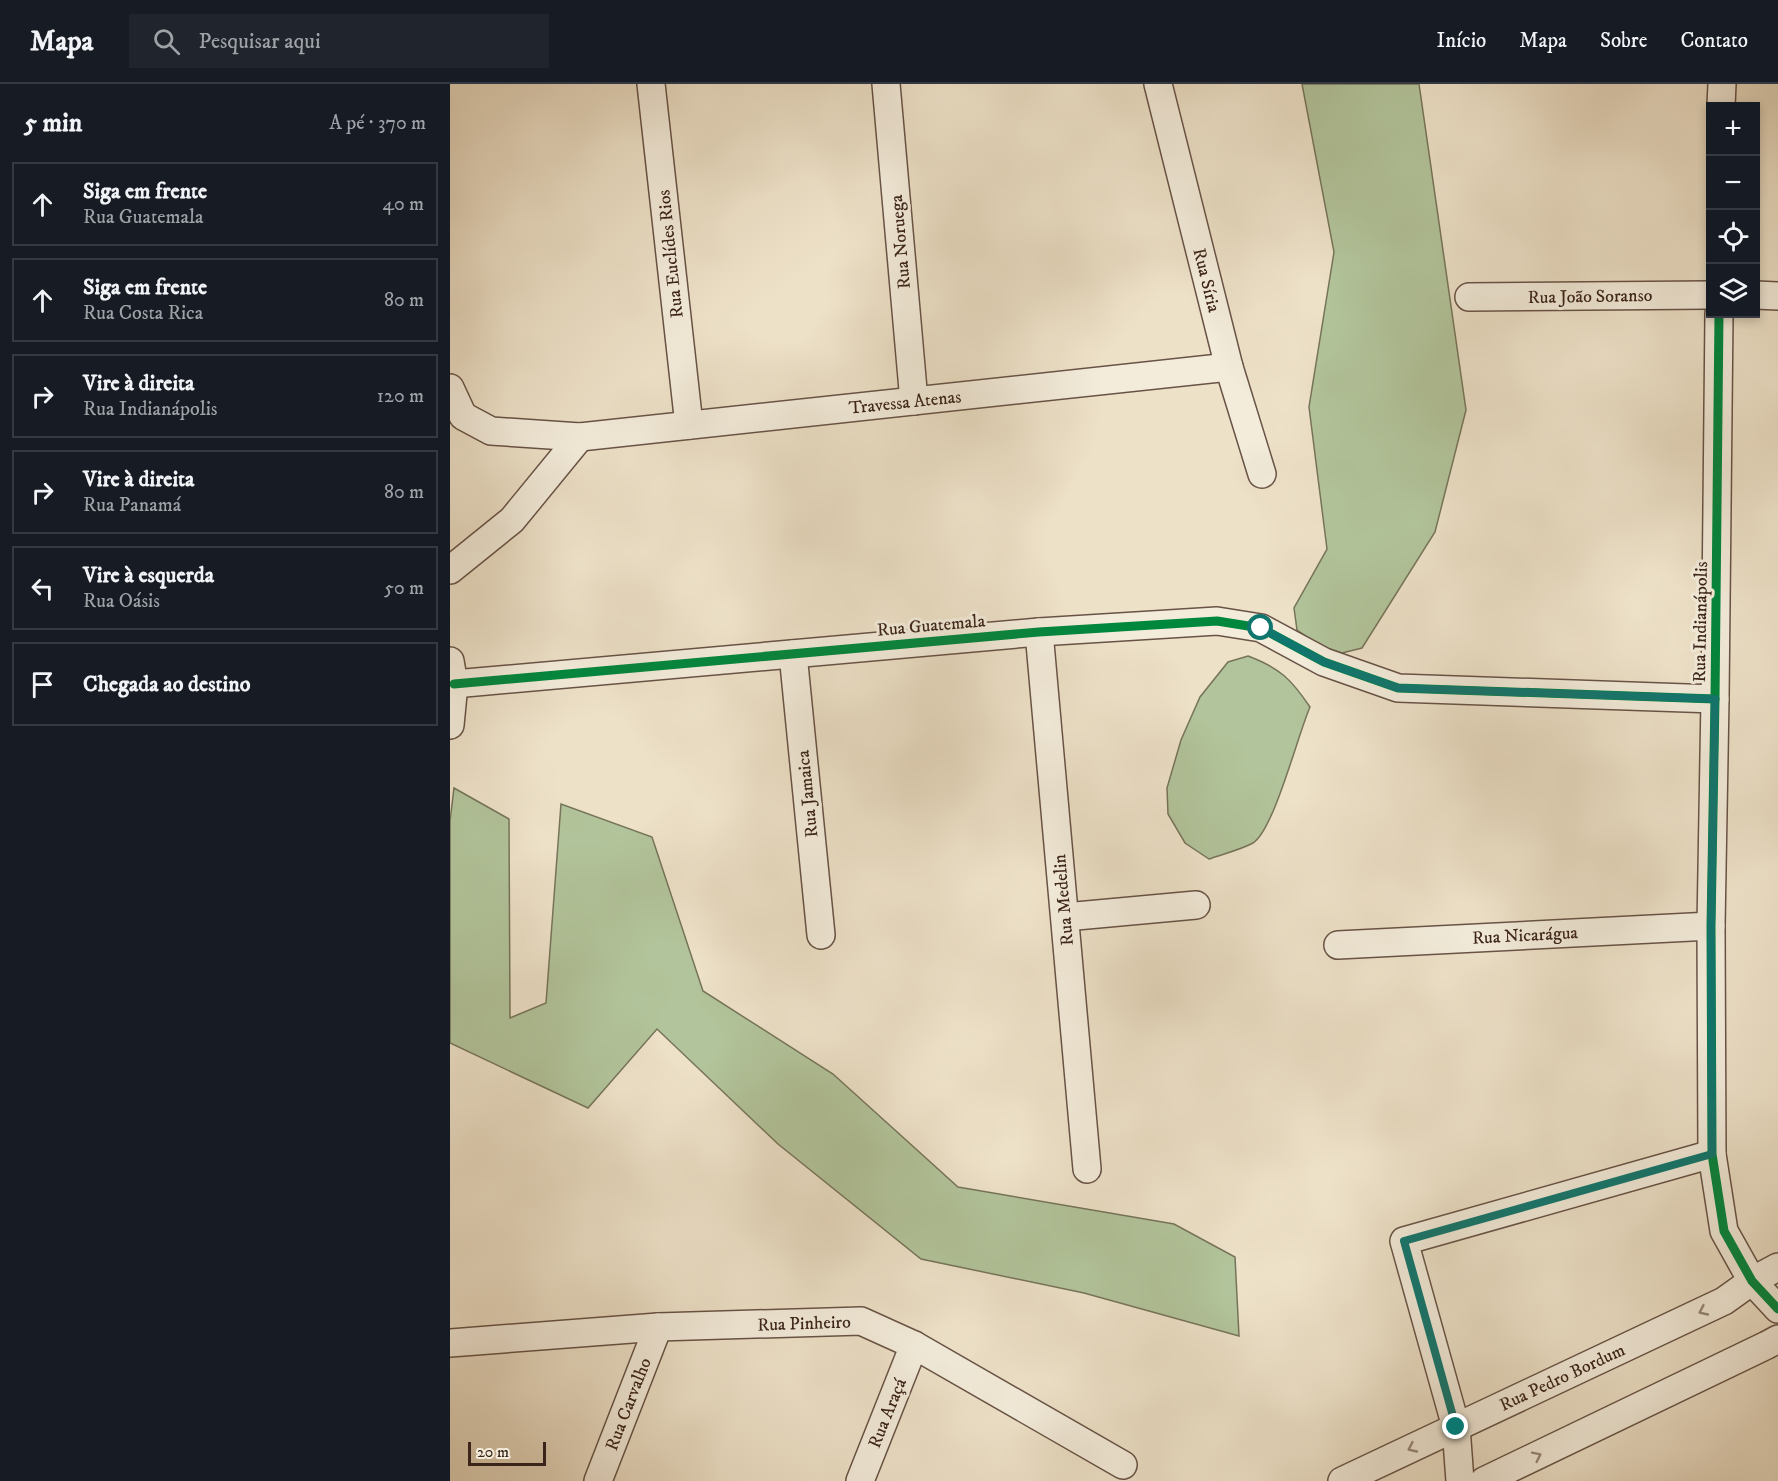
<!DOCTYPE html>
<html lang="pt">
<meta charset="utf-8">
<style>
:root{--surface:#171b24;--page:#20242c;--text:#f1f3f6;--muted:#9ea1a6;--line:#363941}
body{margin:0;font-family:"IM FELL DW Pica",serif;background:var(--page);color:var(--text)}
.controls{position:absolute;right:18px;top:18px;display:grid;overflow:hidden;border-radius:0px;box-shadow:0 3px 9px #0003}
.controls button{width:54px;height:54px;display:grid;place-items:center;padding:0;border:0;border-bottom:2px solid var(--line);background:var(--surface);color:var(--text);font:30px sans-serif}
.scale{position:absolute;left:18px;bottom:15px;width:78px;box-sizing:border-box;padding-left:6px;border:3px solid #3b241a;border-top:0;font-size:16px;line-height:21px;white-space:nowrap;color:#3b241a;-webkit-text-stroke:4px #f3ecdb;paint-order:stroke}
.stop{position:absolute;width:18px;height:18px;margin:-14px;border:4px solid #0f766e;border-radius:50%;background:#fff}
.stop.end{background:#0f766e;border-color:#fff;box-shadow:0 2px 6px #0008}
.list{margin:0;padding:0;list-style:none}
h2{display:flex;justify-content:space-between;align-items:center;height:78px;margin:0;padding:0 24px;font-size:26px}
h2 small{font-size:20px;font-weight:400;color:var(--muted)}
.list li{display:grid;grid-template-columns:39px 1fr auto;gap:18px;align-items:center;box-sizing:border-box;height:84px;margin:0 12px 12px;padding:0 12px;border:2px solid var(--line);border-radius:0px}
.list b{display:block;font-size:22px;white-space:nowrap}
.list p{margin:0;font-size:20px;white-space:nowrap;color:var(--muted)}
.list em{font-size:20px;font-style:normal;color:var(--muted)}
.icon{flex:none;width:33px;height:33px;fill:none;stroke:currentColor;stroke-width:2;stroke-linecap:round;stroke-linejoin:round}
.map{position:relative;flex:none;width:1328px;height:1397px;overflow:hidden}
header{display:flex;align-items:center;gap:36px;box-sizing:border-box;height:84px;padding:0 30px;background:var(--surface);border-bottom:2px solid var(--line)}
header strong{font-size:28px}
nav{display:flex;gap:33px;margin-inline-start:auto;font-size:21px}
.search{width:420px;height:54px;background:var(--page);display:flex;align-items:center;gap:15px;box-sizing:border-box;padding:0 21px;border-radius:0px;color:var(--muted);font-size:22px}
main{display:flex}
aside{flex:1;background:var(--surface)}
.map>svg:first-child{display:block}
.green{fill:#b2c49b;stroke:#76745a;stroke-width:1.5}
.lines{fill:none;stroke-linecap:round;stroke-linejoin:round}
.minor-casing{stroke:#685346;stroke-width:30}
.minor{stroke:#f3ecdb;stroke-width:27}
.cycleway-casing{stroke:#f3ecdb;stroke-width:13}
.cycleway{stroke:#00873e;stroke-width:9}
.oneway{stroke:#97887a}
.route{stroke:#0f766e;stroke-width:8}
.labels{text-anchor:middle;stroke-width:6;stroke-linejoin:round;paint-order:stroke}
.street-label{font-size:18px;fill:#3b241a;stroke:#f3ecdb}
</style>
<header>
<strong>Mapa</strong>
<div class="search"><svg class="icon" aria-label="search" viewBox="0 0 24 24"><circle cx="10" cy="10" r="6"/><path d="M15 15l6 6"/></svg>Pesquisar aqui</div>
<nav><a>Início</a><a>Mapa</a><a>Sobre</a><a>Contato</a></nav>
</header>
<main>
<aside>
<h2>5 min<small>A pé · 370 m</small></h2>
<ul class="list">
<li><svg class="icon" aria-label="ahead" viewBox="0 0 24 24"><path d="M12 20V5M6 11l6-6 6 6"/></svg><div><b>Siga em frente</b><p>Rua Guatemala</p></div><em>40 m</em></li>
<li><svg class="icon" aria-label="ahead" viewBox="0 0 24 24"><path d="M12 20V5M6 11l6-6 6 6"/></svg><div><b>Siga em frente</b><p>Rua Costa Rica</p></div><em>80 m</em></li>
<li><svg class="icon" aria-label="right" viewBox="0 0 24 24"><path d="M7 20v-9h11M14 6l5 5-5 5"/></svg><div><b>Vire à direita</b><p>Rua Indianápolis</p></div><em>120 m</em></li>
<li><svg class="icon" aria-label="right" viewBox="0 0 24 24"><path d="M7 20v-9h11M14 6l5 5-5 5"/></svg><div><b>Vire à direita</b><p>Rua Panamá</p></div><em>80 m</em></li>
<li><svg class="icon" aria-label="left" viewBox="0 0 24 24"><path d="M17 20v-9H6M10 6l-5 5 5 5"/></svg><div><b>Vire à esquerda</b><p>Rua Oásis</p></div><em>50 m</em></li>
<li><svg class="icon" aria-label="arrive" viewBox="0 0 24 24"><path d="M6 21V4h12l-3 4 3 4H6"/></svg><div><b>Chegada ao destino</b></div></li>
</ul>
</aside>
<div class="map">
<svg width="1328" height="1397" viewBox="0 0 1328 1397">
<rect width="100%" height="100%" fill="#ede1c8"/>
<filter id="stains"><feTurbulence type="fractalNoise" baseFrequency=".00333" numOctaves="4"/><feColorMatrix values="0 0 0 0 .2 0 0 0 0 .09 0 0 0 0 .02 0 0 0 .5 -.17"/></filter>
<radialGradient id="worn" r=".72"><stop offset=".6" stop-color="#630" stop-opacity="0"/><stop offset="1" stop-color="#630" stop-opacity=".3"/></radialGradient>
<g class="green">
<polygon points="852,0 969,0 1016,326 985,448 912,564 892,569 870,562 847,546 844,524 877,465 859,323 884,168"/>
<path d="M798 572C830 584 841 595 860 623 848 650 824 746 803 759 790 766 773 770 759 775L735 759 718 730 717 704 731 656 750 613 778 578Z"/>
<polygon points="4,704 59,735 60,934 96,919 111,720 202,753 253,907 383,990 508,1103 724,1140 785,1173 789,1252 634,1209 471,1175 328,1060 207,945 138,1024 0,959 0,737"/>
</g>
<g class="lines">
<defs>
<g id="minor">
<polyline points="201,0 239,341"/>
<polyline points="436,0 464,317"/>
<polyline points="708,0 779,283 812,390"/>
<polyline points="1271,22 1272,0"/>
<polyline points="1306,211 1328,212"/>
<polyline points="1019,213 1260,211"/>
<polyline points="1269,230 1265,615 1261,842 1262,1070 1274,1147 1302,1197 1328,1225"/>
<polyline points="0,304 13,332 41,347 130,353 779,283"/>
<polyline points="0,486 62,436 130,353"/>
<polyline points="589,548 637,1085"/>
<polyline points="343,570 371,851"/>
<polyline points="0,577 4,600 0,641"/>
<polyline points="4,600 589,548 767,537 811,544 874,578 948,604 1265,615"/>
<polyline points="615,833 746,821"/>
<polyline points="888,861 1261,842"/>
<polyline points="0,1259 208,1243 411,1237 464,1261 673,1381"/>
<polyline points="148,1397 208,1243"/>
<polyline points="410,1397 464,1261"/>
<polyline points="892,1397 1274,1217 1302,1197 1328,1183"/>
<polyline points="1010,1397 1006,1343 954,1157 1262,1070"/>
<polyline points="1034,1397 1317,1261 1328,1255"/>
</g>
</defs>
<use href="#minor" class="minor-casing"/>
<use href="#minor" class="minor"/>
<defs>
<g id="cycleway">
<polyline points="1269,230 1265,615 1261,842 1262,1070 1274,1147 1302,1197 1328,1225"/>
<polyline points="4,600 589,548 767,537 811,544 874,578 948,604 1265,615"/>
</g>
</defs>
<use href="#cycleway" class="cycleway-casing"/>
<use href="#cycleway" class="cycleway"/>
</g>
<defs><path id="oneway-chevron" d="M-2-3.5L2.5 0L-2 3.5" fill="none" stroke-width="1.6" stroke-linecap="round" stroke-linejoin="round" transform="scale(1.5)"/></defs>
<g class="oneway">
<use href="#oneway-chevron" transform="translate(1253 1227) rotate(155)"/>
<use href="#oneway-chevron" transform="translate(962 1364) rotate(155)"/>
<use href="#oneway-chevron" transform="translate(1087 1372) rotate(-26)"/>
</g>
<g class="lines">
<polyline class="route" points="811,544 874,578 948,604 1265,615 1261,842 1262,1070 954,1157 1006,1343"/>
</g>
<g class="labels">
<g class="street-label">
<text transform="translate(450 158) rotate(-95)" y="6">Rua Noruega</text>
<text transform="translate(220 170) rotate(-96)" y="6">Rua Euclídes Rios</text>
<text transform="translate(757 196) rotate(76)" y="6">Rua Síria</text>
<text transform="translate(1140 212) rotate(-1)" y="6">Rua João Soranso</text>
<text transform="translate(455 318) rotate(-6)" y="6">Travessa Atenas</text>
<text transform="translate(1250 538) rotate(-89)" y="6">Rua Indianápolis</text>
<text transform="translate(481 541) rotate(-5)" y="6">Rua Guatemala</text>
<text transform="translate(357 710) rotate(-96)" y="6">Rua Jamaica</text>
<text transform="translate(613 816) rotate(-95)" y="6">Rua Medelin</text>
<text transform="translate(1075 851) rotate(-3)" y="6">Rua Nicarágua</text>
<text transform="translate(354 1239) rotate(-2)" y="6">Rua Pinheiro</text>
<text transform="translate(1112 1293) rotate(-25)" y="6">Rua Pedro Bordum</text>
<text transform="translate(178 1320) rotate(-69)" y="6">Rua Carvalho</text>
<text transform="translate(437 1329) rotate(-68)" y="6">Rua Araçá</text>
</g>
</g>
<rect width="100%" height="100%" filter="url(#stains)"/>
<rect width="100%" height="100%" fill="url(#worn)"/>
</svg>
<div class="controls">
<button>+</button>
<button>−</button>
<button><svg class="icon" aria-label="locate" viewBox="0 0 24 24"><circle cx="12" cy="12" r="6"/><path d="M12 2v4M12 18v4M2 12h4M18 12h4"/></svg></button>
<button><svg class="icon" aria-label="layers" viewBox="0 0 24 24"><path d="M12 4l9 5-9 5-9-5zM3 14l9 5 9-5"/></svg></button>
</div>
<div class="scale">20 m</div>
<div class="stop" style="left:811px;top:544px"></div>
<div class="stop end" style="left:1006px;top:1343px"></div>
</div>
</main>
